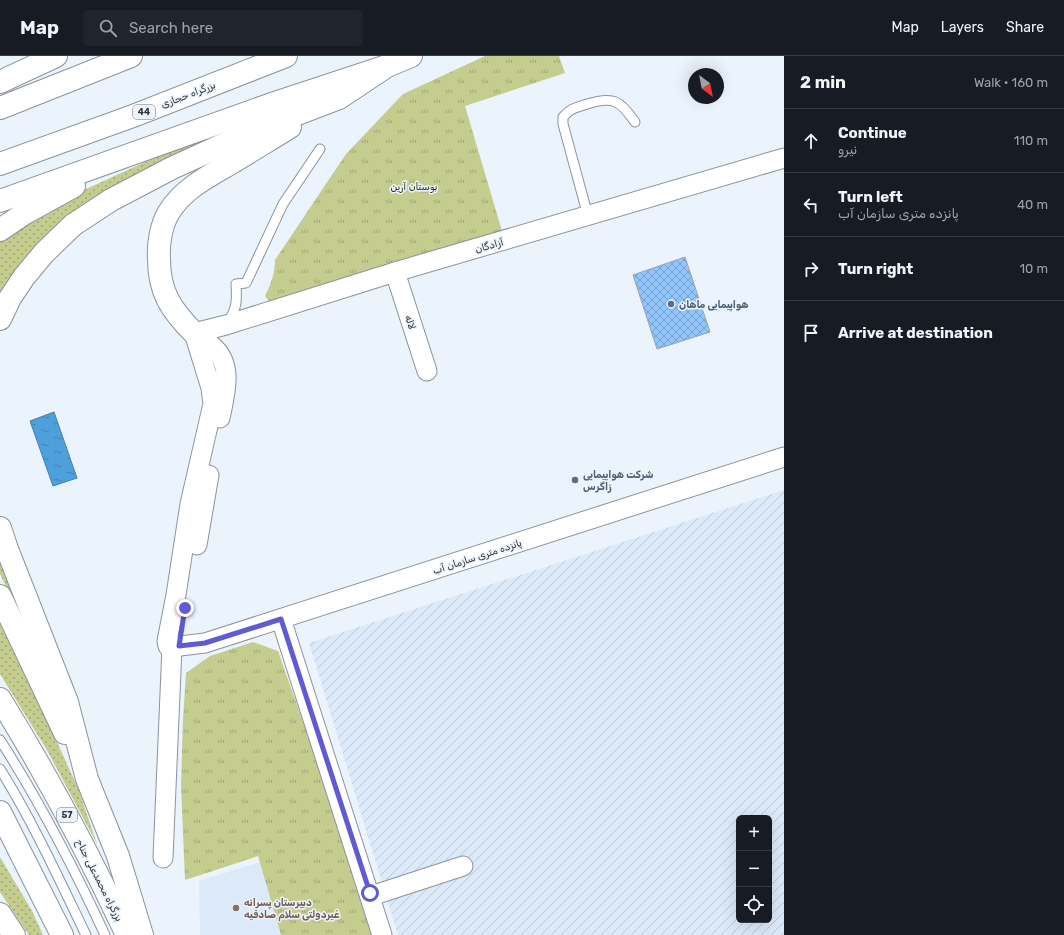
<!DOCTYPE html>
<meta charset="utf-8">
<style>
:root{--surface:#171b24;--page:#20242c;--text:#f1f3f6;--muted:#9ea1a6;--line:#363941}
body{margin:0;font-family:Rubik,Vazirmatn,sans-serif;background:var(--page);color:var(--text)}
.controls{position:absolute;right:12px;bottom:12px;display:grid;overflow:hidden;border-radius:6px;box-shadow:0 4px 16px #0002}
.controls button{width:36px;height:36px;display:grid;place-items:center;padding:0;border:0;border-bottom:1px solid var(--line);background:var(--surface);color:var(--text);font:20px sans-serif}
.compass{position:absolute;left:688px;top:12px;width:36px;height:36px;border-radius:50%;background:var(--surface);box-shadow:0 4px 16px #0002;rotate:148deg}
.stop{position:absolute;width:12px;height:12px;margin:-9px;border:3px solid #605bd4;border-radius:50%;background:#fff}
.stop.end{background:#605bd4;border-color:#fff;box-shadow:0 1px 4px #0008}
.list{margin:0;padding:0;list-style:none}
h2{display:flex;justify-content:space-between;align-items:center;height:52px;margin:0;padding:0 16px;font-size:17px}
h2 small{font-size:13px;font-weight:400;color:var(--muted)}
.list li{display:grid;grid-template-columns:26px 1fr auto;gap:12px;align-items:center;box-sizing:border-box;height:64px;padding:0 16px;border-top:1px solid var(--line)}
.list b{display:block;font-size:15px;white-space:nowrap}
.list p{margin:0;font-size:13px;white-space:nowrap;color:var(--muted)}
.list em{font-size:13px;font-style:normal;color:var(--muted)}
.icon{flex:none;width:22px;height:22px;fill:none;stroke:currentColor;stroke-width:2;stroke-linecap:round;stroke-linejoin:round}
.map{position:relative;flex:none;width:784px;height:879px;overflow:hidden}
header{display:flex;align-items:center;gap:24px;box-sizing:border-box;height:56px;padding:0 20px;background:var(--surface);border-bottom:1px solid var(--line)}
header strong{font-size:19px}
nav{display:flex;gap:22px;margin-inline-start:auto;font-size:14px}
.search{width:280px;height:36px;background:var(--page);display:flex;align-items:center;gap:10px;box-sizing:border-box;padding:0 14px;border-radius:6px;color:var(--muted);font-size:15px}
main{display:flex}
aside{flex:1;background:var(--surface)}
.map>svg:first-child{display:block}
.industrial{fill:url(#industrial-furrows);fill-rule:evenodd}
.built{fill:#dce9f8}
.grass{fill:url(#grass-dots)}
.park{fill:url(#park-tufts)}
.water{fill:url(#water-ripples);stroke:#4580aa}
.building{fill:url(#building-cross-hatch);stroke:#9ba3ab}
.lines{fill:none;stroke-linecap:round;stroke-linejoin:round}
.service-casing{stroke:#8c939c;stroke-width:11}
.minor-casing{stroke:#8c939c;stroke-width:21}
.trunk-casing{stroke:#8c939c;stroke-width:24}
.service{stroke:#fff;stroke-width:9}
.minor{stroke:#fff;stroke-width:19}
.trunk{stroke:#fff;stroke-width:22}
.route{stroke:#605bd4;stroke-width:5}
.service-dot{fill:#5c6f8a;stroke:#ebf3fc;stroke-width:1.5}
.education-dot{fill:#8d6e63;stroke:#ebf3fc;stroke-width:1.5}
.labels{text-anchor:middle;stroke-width:3;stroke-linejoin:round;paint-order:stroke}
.shield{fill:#ebf3fc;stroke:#696d72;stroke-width:1}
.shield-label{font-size:9px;font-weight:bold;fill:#313437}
.street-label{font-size:10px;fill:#313437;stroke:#ebf3fc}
.park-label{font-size:10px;fill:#2f330a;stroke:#ebf3fc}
.service-label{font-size:10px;font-weight:bold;fill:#4e5e75;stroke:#ebf3fc;text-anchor:start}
.education-label{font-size:10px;font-weight:bold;fill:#785e54;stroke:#ebf3fc;text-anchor:start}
</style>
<header>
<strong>Map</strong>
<div class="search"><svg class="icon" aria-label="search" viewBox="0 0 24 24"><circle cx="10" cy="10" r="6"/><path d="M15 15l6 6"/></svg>Search here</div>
<nav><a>Map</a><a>Layers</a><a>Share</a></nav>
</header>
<main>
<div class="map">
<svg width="784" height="879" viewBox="0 0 784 879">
<defs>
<pattern id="industrial-furrows" width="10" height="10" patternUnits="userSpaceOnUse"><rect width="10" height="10" fill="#dce9f8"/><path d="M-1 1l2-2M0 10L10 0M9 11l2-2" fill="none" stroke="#bdc8d5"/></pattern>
<pattern id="grass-dots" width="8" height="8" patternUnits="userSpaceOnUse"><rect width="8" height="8" fill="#c4cc8e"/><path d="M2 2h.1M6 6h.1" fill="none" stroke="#a0a675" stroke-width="1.8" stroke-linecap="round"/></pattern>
<pattern id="park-tufts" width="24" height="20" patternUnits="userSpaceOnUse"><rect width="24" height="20" fill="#c4cc8e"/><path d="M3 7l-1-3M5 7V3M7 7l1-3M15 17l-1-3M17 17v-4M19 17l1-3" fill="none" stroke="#a0a675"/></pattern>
<pattern id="water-ripples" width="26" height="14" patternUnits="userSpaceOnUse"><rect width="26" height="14" fill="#4da0dc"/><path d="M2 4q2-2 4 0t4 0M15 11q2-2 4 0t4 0" fill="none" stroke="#4183b3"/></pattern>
<pattern id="building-cross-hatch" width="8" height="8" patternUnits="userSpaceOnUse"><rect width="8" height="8" fill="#91c5fc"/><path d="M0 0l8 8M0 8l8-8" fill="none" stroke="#77a1cd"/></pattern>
</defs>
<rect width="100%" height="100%" fill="#ebf3fc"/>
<path class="industrial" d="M784 434V879H398L309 587ZM739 762H769V864H739Z"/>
<polygon class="built" points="260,806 281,879 200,879 199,825"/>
<g class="grass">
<polygon points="271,56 144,115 0,245 0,185 26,166 73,139 143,107"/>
<polygon points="0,500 51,625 0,518"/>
<polygon points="0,562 78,732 97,788 47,694 0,618"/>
<polygon points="0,801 32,855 43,879 29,879 0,836"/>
</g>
<g class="park">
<path d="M485 0H559L565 17 465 50 502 175 272 249 265 240C271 228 275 217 275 204L346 98 403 38Z"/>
<polygon points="253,586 278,595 316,703 354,823 374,879 281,879 258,800 185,824 181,730 183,664 186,617 210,600"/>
</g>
<polygon class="water" points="54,356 77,422 53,430 30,365"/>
<polygon class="building" points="685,201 710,276 657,293 633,219"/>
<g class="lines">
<defs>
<g id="service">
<path d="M588 160 563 68V61C572 51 576 52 587 48 613 40 620 44 635 66"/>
<path d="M228 266C237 252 237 245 236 228L246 227 283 148 320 93"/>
<path d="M0 684C40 746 74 812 105 879"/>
<path d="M0 713C33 766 59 823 86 879"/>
</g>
<g id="minor">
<polyline points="395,216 427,315"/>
<polyline points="194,277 211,332 213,348 190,448 176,539 167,585 168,590 172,591 205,587 784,401"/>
<polyline points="194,277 226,269 395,216 784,102"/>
<path d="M194 277C200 281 207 285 212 290 234 308 225 338 220 362"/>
<polyline points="197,489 209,419"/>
<polyline points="281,563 382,879"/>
<polyline points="163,802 172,591"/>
<polyline points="371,840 463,810"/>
</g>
<g id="trunk">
<polyline points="0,26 56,0"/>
<polyline points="0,52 131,0"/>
<polyline points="0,108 133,60 286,0"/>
<polyline points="0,145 269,49 387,10 411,0"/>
<polyline points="0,174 25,157 74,130"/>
<polyline points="0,263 10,242 24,221 44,197 73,169 111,144 172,112 253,75 339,42 387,10"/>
<path d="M194 277C171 254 159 236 159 203 158 188 161 169 169 156 184 132 209 120 233 106 252 94 271 83 290 71"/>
<polyline points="0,472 7,493 67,646 87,723 118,800 142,879"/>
<polyline points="0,540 65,677"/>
<path d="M0 643C47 719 89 798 127 879"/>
<polyline points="0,756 62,879"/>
<polyline points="0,858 14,879"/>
</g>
</defs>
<use href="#service" class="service-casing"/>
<use href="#minor" class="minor-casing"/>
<use href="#trunk" class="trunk-casing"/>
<use href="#service" class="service"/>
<use href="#minor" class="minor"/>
<use href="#trunk" class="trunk"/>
</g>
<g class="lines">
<polyline class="route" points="185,552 179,590 205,587 281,563 370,837"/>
</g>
<g class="service-dot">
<circle cx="671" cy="248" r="4"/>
<circle cx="575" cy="424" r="4"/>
</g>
<circle class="education-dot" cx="236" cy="852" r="4"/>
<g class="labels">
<g class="shield">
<rect x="133" y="49" width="22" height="14" rx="3"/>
<rect x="57" y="752" width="20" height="14" rx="3"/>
</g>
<g class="shield-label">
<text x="144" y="59">44</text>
<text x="67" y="762">57</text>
</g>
<g class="street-label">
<text transform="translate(188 38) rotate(-21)" y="4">بزرگراه حجازی</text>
<text transform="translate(489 189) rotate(-16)" y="4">آزادگان</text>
<text transform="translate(411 266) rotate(72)" y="4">لاله</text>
<text transform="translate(477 500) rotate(-18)" y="4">پانزده متری سازمان آب</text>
<text transform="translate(100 824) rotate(63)" y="4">بزرگراه محمدعلی جناح</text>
</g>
<g class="park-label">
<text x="414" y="134">بوستان آرین</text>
</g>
<g class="service-label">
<text x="679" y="252">هواپیمایی ماهان</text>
<text x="583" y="422">شرکت هواپیمایی<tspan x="583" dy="12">زاگرس</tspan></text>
</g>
<g class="education-label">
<text x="244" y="850">دبیرستان پسرانه<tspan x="244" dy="12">غیردولتی سلام صادقیه</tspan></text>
</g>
</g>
</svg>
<div class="controls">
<button>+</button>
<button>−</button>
<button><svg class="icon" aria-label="locate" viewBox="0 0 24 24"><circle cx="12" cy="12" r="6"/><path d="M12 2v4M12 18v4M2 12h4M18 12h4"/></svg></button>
</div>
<svg class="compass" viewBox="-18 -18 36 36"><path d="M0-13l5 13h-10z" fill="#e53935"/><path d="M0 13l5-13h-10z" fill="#9ea1a6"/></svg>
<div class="stop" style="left:370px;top:837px"></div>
<div class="stop end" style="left:185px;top:552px"></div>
</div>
<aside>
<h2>2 min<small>Walk · 160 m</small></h2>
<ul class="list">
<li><svg class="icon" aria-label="ahead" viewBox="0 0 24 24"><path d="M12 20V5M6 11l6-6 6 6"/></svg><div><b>Continue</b><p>نیرو</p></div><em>110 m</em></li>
<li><svg class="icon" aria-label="left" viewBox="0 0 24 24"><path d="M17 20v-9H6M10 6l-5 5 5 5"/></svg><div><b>Turn left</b><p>پانزده متری سازمان آب</p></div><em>40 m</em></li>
<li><svg class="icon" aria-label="right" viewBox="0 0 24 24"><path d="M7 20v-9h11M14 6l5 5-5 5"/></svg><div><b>Turn right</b></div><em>10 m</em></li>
<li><svg class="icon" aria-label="arrive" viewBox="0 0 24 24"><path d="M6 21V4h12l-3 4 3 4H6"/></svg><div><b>Arrive at destination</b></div></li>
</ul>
</aside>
</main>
